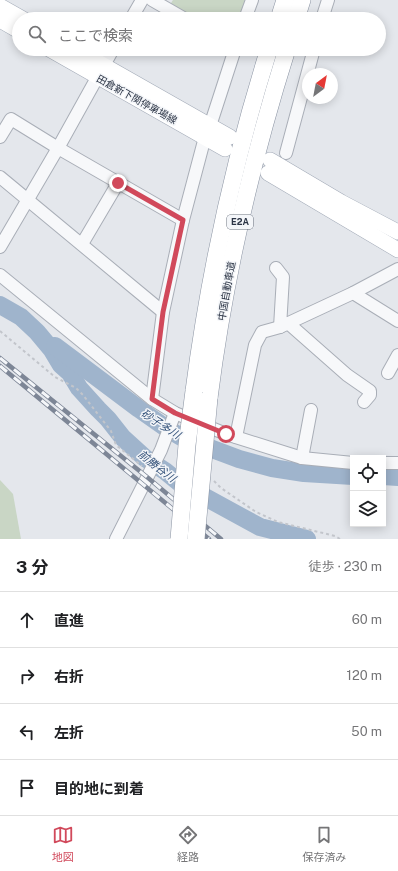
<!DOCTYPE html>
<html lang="ja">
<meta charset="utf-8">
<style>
:root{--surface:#fff;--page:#f2f2f2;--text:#202124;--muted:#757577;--line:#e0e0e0;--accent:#d1495b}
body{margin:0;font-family:"Public Sans","Noto Sans JP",sans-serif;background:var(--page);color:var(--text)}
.controls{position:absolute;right:12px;bottom:12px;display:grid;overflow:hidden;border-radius:0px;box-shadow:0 2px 10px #0003}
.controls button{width:36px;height:36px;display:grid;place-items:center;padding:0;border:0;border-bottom:1px solid var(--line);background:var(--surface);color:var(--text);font:20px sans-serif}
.compass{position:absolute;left:302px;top:68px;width:36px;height:36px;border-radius:50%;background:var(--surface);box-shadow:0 2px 10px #0003;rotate:32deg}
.stop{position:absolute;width:12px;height:12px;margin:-9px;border:3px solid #d1495b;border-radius:50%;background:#fff}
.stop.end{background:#d1495b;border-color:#fff;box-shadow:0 1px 4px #0008}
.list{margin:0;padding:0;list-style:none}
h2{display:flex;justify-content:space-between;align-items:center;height:52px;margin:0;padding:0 16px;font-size:17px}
h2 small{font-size:13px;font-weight:400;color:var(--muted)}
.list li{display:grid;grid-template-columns:26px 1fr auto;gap:12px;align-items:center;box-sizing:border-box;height:56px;padding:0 16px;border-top:1px solid var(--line)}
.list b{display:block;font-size:15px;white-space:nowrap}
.list em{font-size:13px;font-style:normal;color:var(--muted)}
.icon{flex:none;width:22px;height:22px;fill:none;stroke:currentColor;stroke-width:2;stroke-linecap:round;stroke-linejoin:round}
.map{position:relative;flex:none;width:398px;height:539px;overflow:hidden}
.search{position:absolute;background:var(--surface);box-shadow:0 2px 10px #0003;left:12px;right:12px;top:12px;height:44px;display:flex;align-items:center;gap:10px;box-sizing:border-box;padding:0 14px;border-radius:22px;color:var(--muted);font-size:15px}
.sheet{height:276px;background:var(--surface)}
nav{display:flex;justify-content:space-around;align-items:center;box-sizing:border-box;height:56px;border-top:1px solid var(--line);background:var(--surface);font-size:11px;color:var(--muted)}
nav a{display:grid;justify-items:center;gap:2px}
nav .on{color:var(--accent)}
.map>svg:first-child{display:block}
.green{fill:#c9d6c5}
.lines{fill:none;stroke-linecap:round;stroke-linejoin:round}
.river{stroke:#9fb4cc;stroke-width:18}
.minor-casing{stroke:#a9aeb7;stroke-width:14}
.major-casing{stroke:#a3abb8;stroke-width:16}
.highway-casing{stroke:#8b94a3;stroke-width:18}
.path{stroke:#c2c5cb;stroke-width:2;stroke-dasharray:3 3;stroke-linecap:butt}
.minor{stroke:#f7f8fa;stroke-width:12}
.major{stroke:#fff;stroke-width:15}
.highway{stroke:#fff;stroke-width:17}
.rail-casing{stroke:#7d8696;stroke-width:4.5}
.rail{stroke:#f4f6f9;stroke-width:3;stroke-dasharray:9;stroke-linecap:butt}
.highway-bridge-casing{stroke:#8b94a3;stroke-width:18;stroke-linecap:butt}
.highway-bridge{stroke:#fff;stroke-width:17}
.route{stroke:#d1495b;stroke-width:5}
.labels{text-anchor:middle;stroke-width:3;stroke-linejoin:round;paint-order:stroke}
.shield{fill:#f4f6f9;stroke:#676e7b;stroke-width:1}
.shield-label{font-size:9px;font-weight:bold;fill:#2b3445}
.street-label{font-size:10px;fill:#2b3445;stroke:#f4f6f9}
.water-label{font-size:11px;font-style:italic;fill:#34527a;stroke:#f4f6f9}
</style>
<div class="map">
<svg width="398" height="539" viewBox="0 0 398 539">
<rect width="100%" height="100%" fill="#e4e7ec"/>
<g class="green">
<polygon points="173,0 248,0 241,19 193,19 169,6"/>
<polygon points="0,480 13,494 21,539 0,539"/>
</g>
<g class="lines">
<g class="river">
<polyline points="0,305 21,317 37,332 52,350 61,365 70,373 79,388 98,409 108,419 123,438 145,458 165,471 181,484 260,527 307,539"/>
<polyline points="55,346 139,409 166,428 183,438 239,459 272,468 304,473 353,476"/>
<polyline points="383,476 398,477"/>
</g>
<defs>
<g id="minor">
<polyline points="152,0 185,19"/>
<polyline points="131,19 142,0"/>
<polyline points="245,19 252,0"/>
<polyline points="322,19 328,0"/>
<polyline points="210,126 235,49"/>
<polyline points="0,137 11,119 58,148 183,220"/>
<polyline points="286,153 314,49"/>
<polyline points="0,177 163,312"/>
<polyline points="82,244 118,183"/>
<polyline points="0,247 58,148 113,49"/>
<polyline points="276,268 283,277 280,327"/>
<polyline points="0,275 152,399 175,413 226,434 302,458 353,463"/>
<polyline points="353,293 398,321"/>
<polyline points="288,323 347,375 370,391 370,395 364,402"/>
<polyline points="388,373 398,355"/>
<polyline points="152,399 163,312 183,220 205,137"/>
<polyline points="236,437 255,345 262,332 280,327 353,293 398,269"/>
<polyline points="302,458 311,410"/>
<polyline points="383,463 398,463"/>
<polyline points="116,539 161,450 175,413"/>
</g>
<g id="major">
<polyline points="0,6 23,19"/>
<polyline points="0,20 19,31"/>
<polyline points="49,49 225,149"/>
<polyline points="75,49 230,137"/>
<polyline points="270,160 341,202 398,232"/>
<polyline points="268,173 398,250"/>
</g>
<g id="highway">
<polyline points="279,19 285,0"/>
<polyline points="296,19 302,0"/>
<path d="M194 391C209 276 234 160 269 49"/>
<path d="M209 398C224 279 251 163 287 49"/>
</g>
</defs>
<use href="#minor" class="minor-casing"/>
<use href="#major" class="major-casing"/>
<use href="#highway" class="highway-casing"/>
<g class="path">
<polyline points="0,331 55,377 76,388 83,395 111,431 116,445 142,466"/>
<polyline points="214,481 221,488 240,501 256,512 278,522 335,536 340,539"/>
</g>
<use href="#minor" class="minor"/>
<use href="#major" class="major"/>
<use href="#highway" class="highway"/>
<defs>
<g id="rail">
<polyline points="0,358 147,477 221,539"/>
<polyline points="0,366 209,539"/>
</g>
</defs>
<use href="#rail" class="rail-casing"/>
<use href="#rail" class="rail"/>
<defs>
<g id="highway-bridge">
<polyline points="179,539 187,445 194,391"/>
<polyline points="196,539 209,398"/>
</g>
</defs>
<use href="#highway-bridge" class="highway-bridge-casing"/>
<use href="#highway-bridge" class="highway-bridge"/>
</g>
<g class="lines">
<polyline class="route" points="118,183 183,220 163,312 152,399 175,413 226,434"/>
</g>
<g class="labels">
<rect class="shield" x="227" y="215" width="26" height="14" rx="3"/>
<g class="shield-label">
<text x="240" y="225">E2A</text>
</g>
<g class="street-label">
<text transform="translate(137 99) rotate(29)" y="4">田倉新下関停車場線</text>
<text transform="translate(226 291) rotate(-80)" y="4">中国自動車道</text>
</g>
<g class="water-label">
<text transform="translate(161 424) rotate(33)" y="4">砂子多川</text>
<text transform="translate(157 466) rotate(38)" y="4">前勝谷川</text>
</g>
</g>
</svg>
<div class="controls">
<button><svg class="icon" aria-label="locate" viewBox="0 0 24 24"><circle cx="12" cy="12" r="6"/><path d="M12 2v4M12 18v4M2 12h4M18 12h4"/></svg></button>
<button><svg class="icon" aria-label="layers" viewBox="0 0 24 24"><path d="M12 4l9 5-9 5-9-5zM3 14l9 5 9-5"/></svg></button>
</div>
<svg class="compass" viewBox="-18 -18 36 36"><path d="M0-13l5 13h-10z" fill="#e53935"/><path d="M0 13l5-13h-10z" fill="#757577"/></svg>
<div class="stop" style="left:226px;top:434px"></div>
<div class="stop end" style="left:118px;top:183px"></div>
<div class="search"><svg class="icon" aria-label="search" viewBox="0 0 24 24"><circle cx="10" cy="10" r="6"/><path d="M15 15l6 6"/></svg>ここで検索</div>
</div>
<section class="sheet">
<h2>3 分<small>徒歩 · 230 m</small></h2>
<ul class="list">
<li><svg class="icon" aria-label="ahead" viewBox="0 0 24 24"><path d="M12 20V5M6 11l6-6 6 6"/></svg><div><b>直進</b></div><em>60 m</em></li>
<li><svg class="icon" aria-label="right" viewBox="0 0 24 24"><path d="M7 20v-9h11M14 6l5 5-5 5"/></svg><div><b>右折</b></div><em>120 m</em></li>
<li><svg class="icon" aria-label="left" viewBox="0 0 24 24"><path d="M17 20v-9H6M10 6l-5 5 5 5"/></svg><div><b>左折</b></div><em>50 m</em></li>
<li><svg class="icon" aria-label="arrive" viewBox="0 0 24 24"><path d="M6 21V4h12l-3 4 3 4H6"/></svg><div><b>目的地に到着</b></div></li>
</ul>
</section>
<nav>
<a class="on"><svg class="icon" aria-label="map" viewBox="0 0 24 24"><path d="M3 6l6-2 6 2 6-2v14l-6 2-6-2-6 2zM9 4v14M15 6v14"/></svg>地図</a>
<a><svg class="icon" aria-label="directions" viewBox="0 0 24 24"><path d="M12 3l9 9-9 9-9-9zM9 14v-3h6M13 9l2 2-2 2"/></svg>経路</a>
<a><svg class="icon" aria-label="saved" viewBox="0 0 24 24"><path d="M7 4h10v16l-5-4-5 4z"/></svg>保存済み</a>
</nav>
